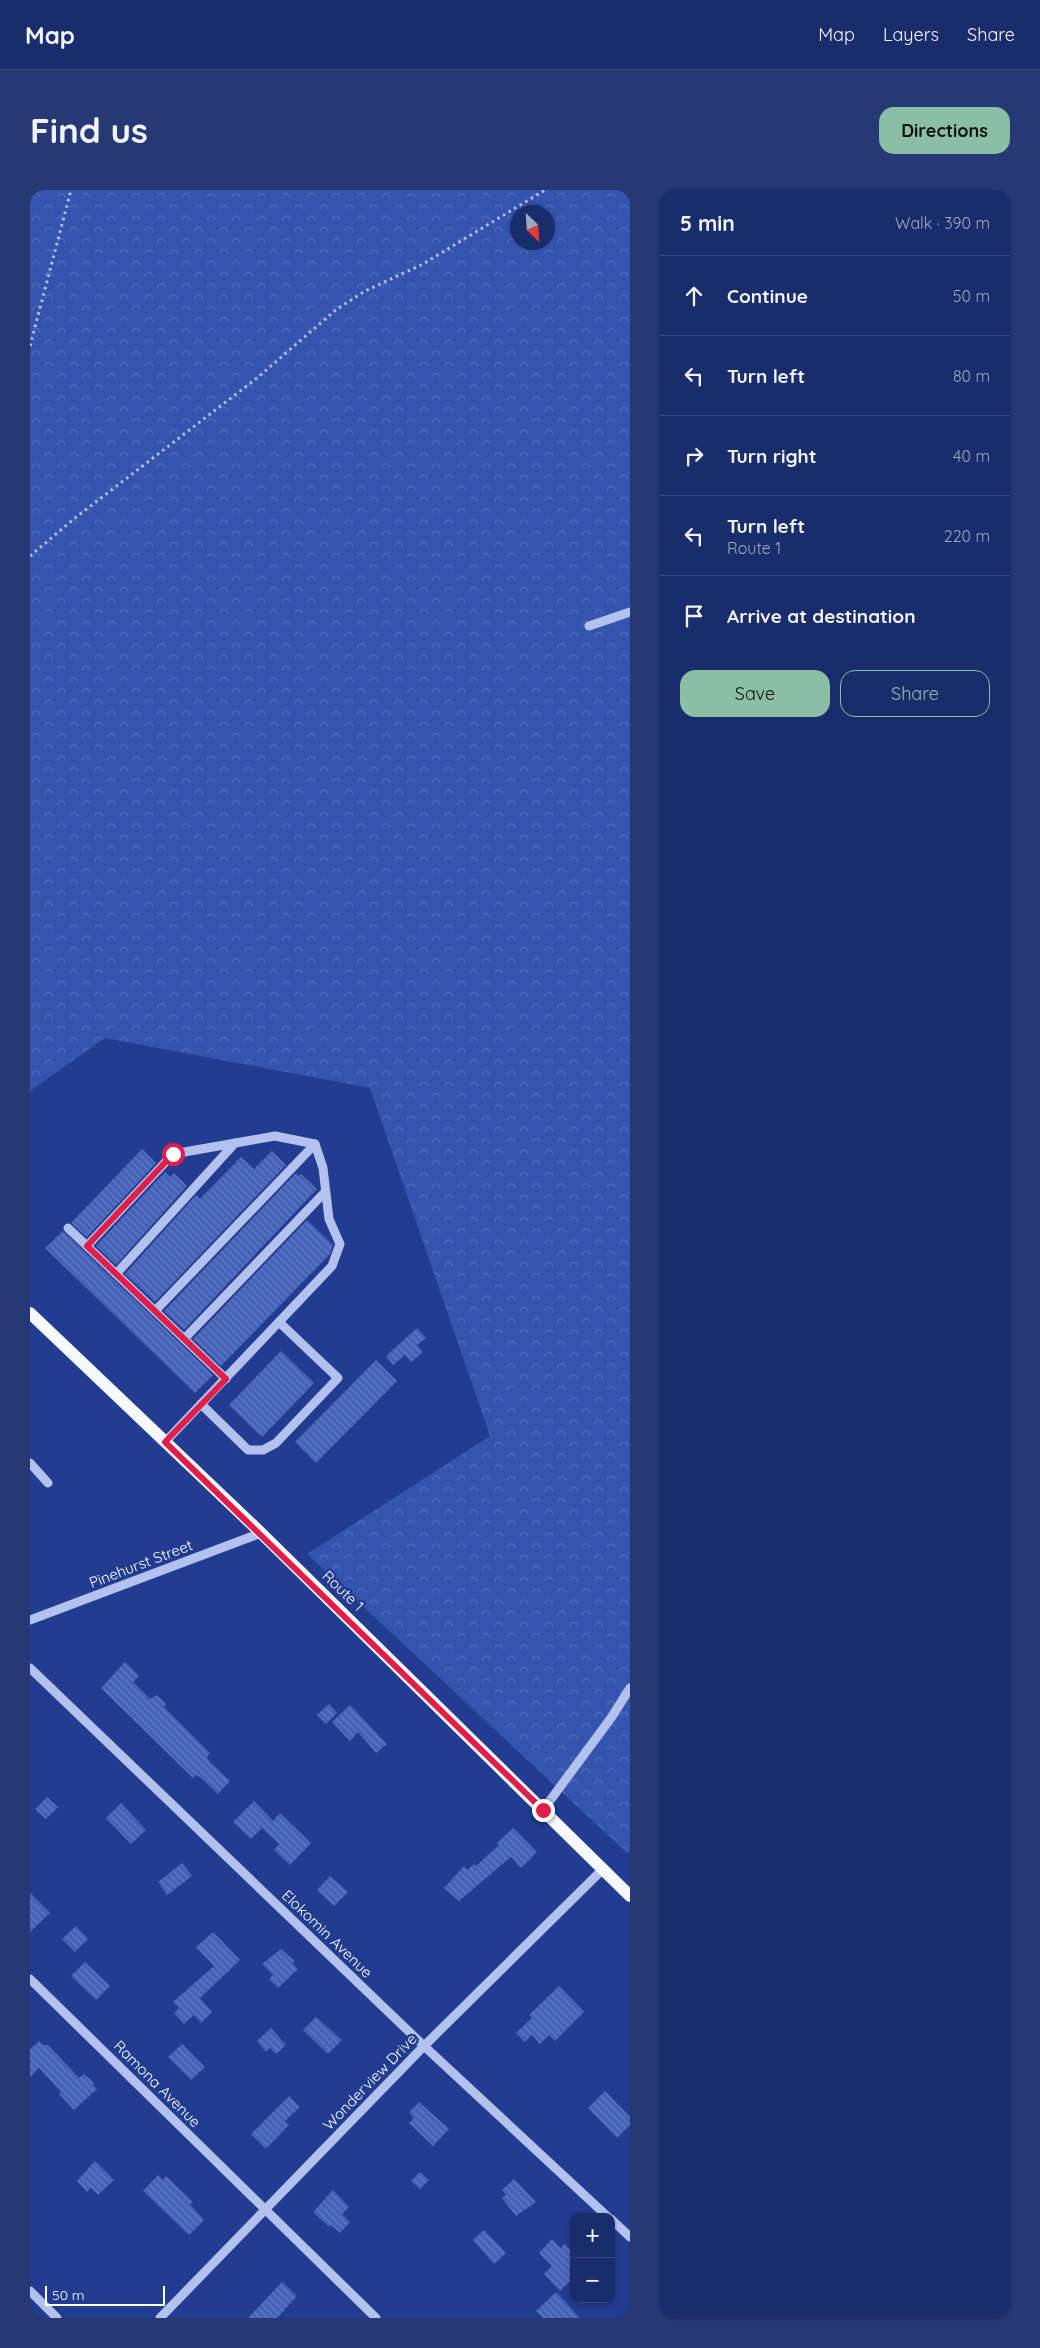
<!DOCTYPE html>
<meta charset="utf-8">
<style>
:root{--surface:#192d6c;--page:#263974;--text:#f1f3f6;--muted:#9fa8c2;--line:#37497f;--accent:#8abfa5}
body{margin:0;font-family:Quicksand,sans-serif;background:var(--page);color:var(--text)}
.controls{position:absolute;right:15px;bottom:15px;display:grid;overflow:hidden;border-radius:10px;box-shadow:0 1px 4px #0004}
.controls button{width:45px;height:45px;display:grid;place-items:center;padding:0;border:0;border-bottom:1px solid var(--line);background:var(--surface);color:var(--text);font:25px sans-serif}
.compass{position:absolute;left:480px;top:15px;width:45px;height:45px;border-radius:50%;background:var(--surface);box-shadow:0 1px 4px #0004;rotate:155deg}
.scale{position:absolute;left:15px;bottom:12px;width:120px;box-sizing:border-box;padding-left:5px;border:2px solid #fff;border-top:0;font-size:14px;line-height:18px;white-space:nowrap;color:#fff;-webkit-text-stroke:4px #213c90;paint-order:stroke}
.stop{position:absolute;width:15px;height:15px;margin:-11px;border:4px solid #e11d48;border-radius:50%;background:#fff}
.stop.end{background:#e11d48;border-color:#fff;box-shadow:0 1px 5px #0008}
.list{margin:0;padding:0;list-style:none}
h2{display:flex;justify-content:space-between;align-items:center;height:65px;margin:0;padding:0 20px;font-size:21px}
h2 small{font-size:16px;font-weight:400;color:var(--muted)}
.list li{display:grid;grid-template-columns:32px 1fr auto;gap:15px;align-items:center;box-sizing:border-box;height:80px;padding:0 20px;border-top:1px solid var(--line)}
.list b{display:block;font-size:19px;white-space:nowrap}
.list p{margin:0;font-size:16px;white-space:nowrap;color:var(--muted)}
.list em{font-size:16px;font-style:normal;color:var(--muted)}
.actions{display:flex;gap:10px;padding:15px 20px}
.actions a{flex:1;padding:11px 0;border:1px solid var(--accent);border-radius:15px;text-align:center;font-size:18px;color:var(--accent)}
.actions .main{background:var(--accent);color:#111}
.icon{flex:none;width:28px;height:28px;fill:none;stroke:currentColor;stroke-width:2;stroke-linecap:round;stroke-linejoin:round}
.map{position:relative;flex:none;width:600px;height:2128px;overflow:hidden;border-radius:15px}
header{display:flex;align-items:center;gap:30px;box-sizing:border-box;height:70px;padding:0 25px;background:var(--surface);border-bottom:1px solid var(--line)}
header strong{font-size:24px}
nav{display:flex;gap:28px;margin-inline-start:auto;font-size:18px}
.intro{display:flex;align-items:center;justify-content:space-between;box-sizing:border-box;height:120px;padding:0 30px}
h1{margin:0;font-size:35px}
.button{padding:12px 22px;border-radius:15px;background:var(--accent);color:#111;font-size:18px;font-weight:700}
main{display:flex;gap:30px;padding:0 30px}
aside{flex:1;background:var(--surface);border-radius:15px;box-shadow:0 1px 4px #0004}
.map>svg:first-child{display:block}
.forest{fill:url(#forest-crowns);fill-rule:evenodd}
.building{fill:url(#building-back-hatch)}
.lines{fill:none;stroke-linecap:round;stroke-linejoin:round}
.path{stroke:#b2c1ed;stroke-width:3;stroke-dasharray:2.5 4;stroke-linecap:butt}
.minor{stroke:#b2c1ed;stroke-width:9}
.major{stroke:#f8f9ff;stroke-width:12}
.route{stroke:#e11d48;stroke-width:6}
.labels{text-anchor:middle;stroke-width:5;stroke-linejoin:round;paint-order:stroke}
.street-label{font-size:15px;fill:#fff;stroke:#213c90}
</style>
<header>
<strong>Map</strong>
<nav><a>Map</a><a>Layers</a><a>Share</a></nav>
</header>
<div class="intro"><h1>Find us</h1><a class="button">Directions</a></div>
<main>
<div class="map">
<svg width="600" height="2128" viewBox="0 0 600 2128">
<defs>
<pattern id="forest-crowns" width="20" height="18" patternUnits="userSpaceOnUse" patternTransform="scale(1.25)"><rect width="20" height="18" fill="#3554ae"/><path d="M2 6a3 3 0 1 1 6 0M12 15a3 3 0 1 1 6 0" fill="none" stroke="#536eba"/></pattern>
<pattern id="building-back-hatch" width="6" height="6" patternUnits="userSpaceOnUse" patternTransform="scale(1.25)"><rect width="6" height="6" fill="#4662b6"/><path d="M-1 5l2 2M0 0l6 6M5-1l2 2" fill="none" stroke="#627ac1"/></pattern>
</defs>
<rect width="100%" height="100%" fill="#213c90"/>
<path class="forest" d="M0 0H600V1660L597 1663 277 1364 460 1246 340 898 75 848 0 901ZM488 22H518V52H488Z"/>
<g class="building">
<polygon points="112,959 126,973 57,1047 41,1033"/>
<polygon points="242,961 256,975 125,1112 95,1084 166,1005 170,1009 211,967 224,979"/>
<polygon points="135,982 140,987 144,983 157,996 86,1075 66,1056"/>
<polygon points="266,983 268,986 271,984 287,999 154,1140 134,1121"/>
<polygon points="277,1030 303,1055 300,1064 191,1176 163,1149"/>
<polygon points="33,1041 183,1185 165,1203 15,1058"/>
<polygon points="387,1138 396,1148 387,1155 393,1162 381,1172 375,1165 363,1175 356,1166"/>
<polygon points="251,1161 284,1193 232,1247 199,1215"/>
<polygon points="346,1170 367,1191 286,1273 265,1252"/>
<polygon points="95,1472 109,1486 103,1492 120,1509 127,1505 136,1514 134,1517 180,1563 177,1567 180,1572 200,1591 188,1604 170,1587 166,1585 163,1588 71,1498"/>
<polygon points="299,1514 307,1523 296,1534 287,1525"/>
<polygon points="320,1515 357,1554 346,1563 328,1542 320,1551 302,1532"/>
<polygon points="17,1607 28,1617 16,1629 5,1619"/>
<polygon points="224,1611 243,1631 250,1623 281,1653 260,1675 244,1660 249,1654 232,1638 221,1649 203,1632"/>
<polygon points="91,1613 116,1640 101,1654 76,1628"/>
<polygon points="483,1638 507,1662 491,1678 481,1667 429,1711 414,1698 434,1676 437,1680 444,1674 446,1676 469,1655 467,1653"/>
<polygon points="152,1673 162,1686 137,1705 128,1692"/>
<polygon points="300,1686 318,1702 304,1716 287,1700"/>
<polygon points="0,1703 20,1723 0,1742"/>
<polygon points="46,1736 58,1749 45,1762 32,1749"/>
<polygon points="183,1742 210,1770 170,1808 182,1822 171,1833 164,1825 154,1834 144,1823 149,1818 143,1812 184,1776 166,1757"/>
<polygon points="251,1759 265,1771 262,1773 268,1779 248,1798 239,1789 243,1785 232,1774"/>
<polygon points="55,1772 80,1796 66,1810 41,1786"/>
<polygon points="529,1796 554,1822 525,1851 519,1845 510,1854 502,1845 495,1852 486,1843 502,1828 499,1825"/>
<polygon points="286,1827 312,1850 298,1864 273,1840"/>
<polygon points="241,1838 256,1855 246,1864 240,1858 236,1862 227,1851"/>
<polygon points="9,1851 13,1855 18,1855 49,1888 54,1884 64,1893 63,1895 67,1899 44,1920 29,1904 31,1902 9,1878 0,1887 0,1859"/>
<polygon points="152,1854 175,1877 161,1890 138,1867"/>
<polygon points="575,1901 600,1927 600,1935 587,1948 558,1918"/>
<polygon points="259,1906 270,1917 255,1931 259,1935 236,1959 221,1944"/>
<polygon points="389,1912 419,1939 403,1956 379,1933 384,1928 379,1922"/>
<polygon points="65,1971 84,1990 68,2005 61,1998 57,2002 47,1991"/>
<polygon points="390,1982 399,1990 390,1999 381,1991"/>
<polygon points="128,1985 133,1990 136,1986 163,2012 160,2014 174,2030 159,2045 113,2001"/>
<polygon points="484,1989 506,2012 486,2026 472,2008 476,2005 472,2000"/>
<polygon points="303,2000 319,2017 312,2024 320,2032 310,2043 301,2035 299,2037 283,2022"/>
<polygon points="454,2040 476,2063 464,2074 443,2050"/>
<polygon points="522,2049 531,2058 534,2054 544,2063 544,2087 530,2101 514,2084 522,2076 509,2063"/>
<polygon points="252,2092 267,2106 247,2128 218,2128"/>
<polygon points="526,2102 550,2128 513,2128 506,2121"/>
</g>
<g class="lines">
<g class="path">
<polyline points="0,156 41,0"/>
<polyline points="0,366 45,328 227,188 307,119 335,101 393,74 515,0"/>
</g>
<g class="minor">
<polyline points="559,436 600,422"/>
<polyline points="38,1038 57,1056"/>
<polyline points="86,1084 205,953"/>
<polyline points="125,1121 285,954"/>
<polyline points="154,1149 295,1002"/>
<polyline points="171,1214 218,1260 233,1260 246,1253 308,1188 249,1132"/>
<polyline points="135,1252 302,1076 310,1054 299,1029 293,978 285,954 245,946 143,964 57,1056 196,1189"/>
<polyline points="0,1273 18,1293"/>
<polyline points="0,1430 231,1343"/>
<polyline points="0,1478 394,1856 578,2027"/>
<polyline points="513,1620 581,1528 600,1498"/>
<polyline points="0,1789 346,2128"/>
<polyline points="581,2029 600,2047"/>
<polyline points="0,2101 27,2128"/>
<polyline points="130,2128 394,1856 573,1679"/>
</g>
<polyline class="major" points="0,1123 231,1343 600,1706"/>
</g>
<g class="lines">
<polyline class="route" points="143,964 57,1056 196,1189 135,1252 513,1620"/>
</g>
<g class="labels">
<g class="street-label">
<text transform="translate(111 1374) rotate(-21)" y="5">Pinehurst Street</text>
<text transform="translate(313 1401) rotate(44)" y="5">Route 1</text>
<text transform="translate(297 1744) rotate(44)" y="5">Elokomin Avenue</text>
<text transform="translate(340 1892) rotate(-46)" y="5">Wonderview Drive</text>
<text transform="translate(127 1894) rotate(45)" y="5">Ramona Avenue</text>
</g>
</g>
</svg>
<div class="controls">
<button>+</button>
<button>−</button>
</div>
<svg class="compass" viewBox="-18 -18 36 36"><path d="M0-13l5 13h-10z" fill="#e53935"/><path d="M0 13l5-13h-10z" fill="#9fa8c2"/></svg>
<div class="scale">50 m</div>
<div class="stop" style="left:143px;top:964px"></div>
<div class="stop end" style="left:513px;top:1620px"></div>
</div>
<aside>
<h2>5 min<small>Walk · 390 m</small></h2>
<ul class="list">
<li><svg class="icon" aria-label="ahead" viewBox="0 0 24 24"><path d="M12 20V5M6 11l6-6 6 6"/></svg><div><b>Continue</b></div><em>50 m</em></li>
<li><svg class="icon" aria-label="left" viewBox="0 0 24 24"><path d="M17 20v-9H6M10 6l-5 5 5 5"/></svg><div><b>Turn left</b></div><em>80 m</em></li>
<li><svg class="icon" aria-label="right" viewBox="0 0 24 24"><path d="M7 20v-9h11M14 6l5 5-5 5"/></svg><div><b>Turn right</b></div><em>40 m</em></li>
<li><svg class="icon" aria-label="left" viewBox="0 0 24 24"><path d="M17 20v-9H6M10 6l-5 5 5 5"/></svg><div><b>Turn left</b><p>Route 1</p></div><em>220 m</em></li>
<li><svg class="icon" aria-label="arrive" viewBox="0 0 24 24"><path d="M6 21V4h12l-3 4 3 4H6"/></svg><div><b>Arrive at destination</b></div></li>
</ul>
<div class="actions"><a class="main">Save</a><a>Share</a></div>
</aside>
</main>
